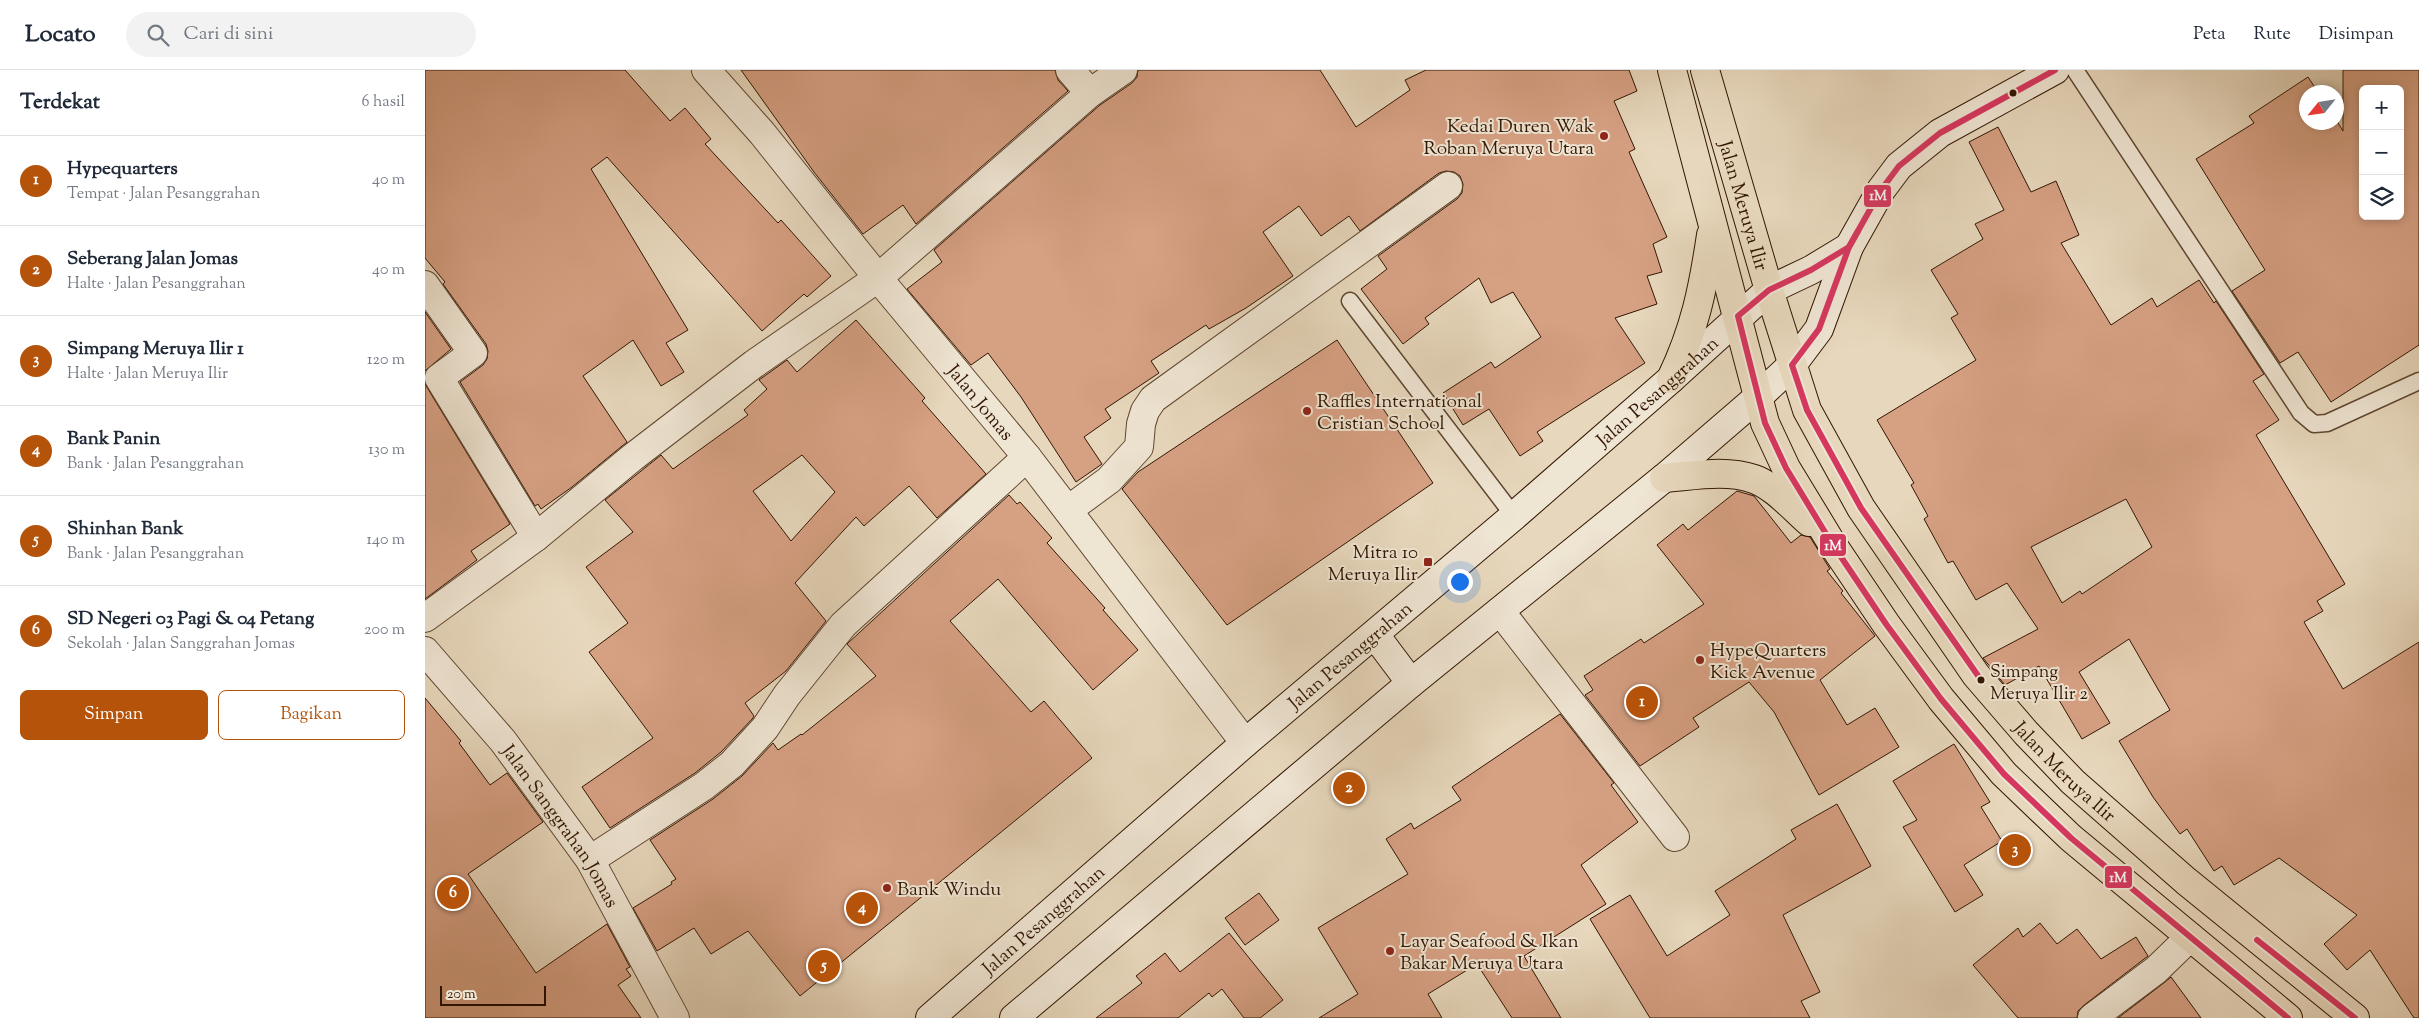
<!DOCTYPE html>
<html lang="id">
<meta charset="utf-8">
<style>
:root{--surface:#fff;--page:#f2f2f3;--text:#1f2937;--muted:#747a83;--line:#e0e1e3;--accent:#b45309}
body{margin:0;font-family:"Sorts Mill Goudy",serif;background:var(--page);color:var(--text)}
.controls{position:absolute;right:15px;top:15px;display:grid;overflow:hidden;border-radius:8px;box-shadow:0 2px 8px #0003}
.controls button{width:45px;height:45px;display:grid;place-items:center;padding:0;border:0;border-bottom:1px solid var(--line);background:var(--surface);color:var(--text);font:25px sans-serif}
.compass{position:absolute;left:1874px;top:15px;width:45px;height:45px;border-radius:50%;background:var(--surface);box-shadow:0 2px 8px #0003;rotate:240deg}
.scale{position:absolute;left:15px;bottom:12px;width:106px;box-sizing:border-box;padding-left:5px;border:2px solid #321602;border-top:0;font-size:14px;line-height:18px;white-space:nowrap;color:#321602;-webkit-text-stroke:4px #efe5d3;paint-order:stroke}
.you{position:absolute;left:1034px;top:511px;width:18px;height:18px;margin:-12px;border:4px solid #fff;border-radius:50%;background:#1a73e8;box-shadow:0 0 0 8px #1a73e833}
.badge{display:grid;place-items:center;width:32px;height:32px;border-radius:50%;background:var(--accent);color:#fff;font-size:16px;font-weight:700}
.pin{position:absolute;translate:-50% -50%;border:2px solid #fff;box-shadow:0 1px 5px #0006}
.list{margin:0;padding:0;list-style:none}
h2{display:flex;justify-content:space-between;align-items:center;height:65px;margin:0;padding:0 20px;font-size:21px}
h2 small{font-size:16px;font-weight:400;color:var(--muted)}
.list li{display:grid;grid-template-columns:32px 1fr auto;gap:15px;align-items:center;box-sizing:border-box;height:90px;padding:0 20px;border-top:1px solid var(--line)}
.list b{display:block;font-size:19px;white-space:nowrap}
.list p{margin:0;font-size:16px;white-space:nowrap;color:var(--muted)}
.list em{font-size:16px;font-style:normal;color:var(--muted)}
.actions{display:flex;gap:10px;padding:15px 20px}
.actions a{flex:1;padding:11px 0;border:1px solid var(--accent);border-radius:8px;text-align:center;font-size:18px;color:var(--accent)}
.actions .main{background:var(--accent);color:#fff}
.icon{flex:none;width:28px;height:28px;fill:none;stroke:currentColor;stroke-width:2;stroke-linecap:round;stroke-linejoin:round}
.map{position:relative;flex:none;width:1994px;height:948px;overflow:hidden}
header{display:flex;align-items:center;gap:30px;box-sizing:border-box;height:70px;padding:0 25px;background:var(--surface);border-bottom:1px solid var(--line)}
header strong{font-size:24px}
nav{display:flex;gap:28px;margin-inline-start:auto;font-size:18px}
.search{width:350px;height:45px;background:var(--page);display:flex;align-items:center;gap:12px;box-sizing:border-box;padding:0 18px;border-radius:28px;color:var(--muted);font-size:19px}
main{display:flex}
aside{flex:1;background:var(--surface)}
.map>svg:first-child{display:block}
.building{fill:#d6a083;stroke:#321602;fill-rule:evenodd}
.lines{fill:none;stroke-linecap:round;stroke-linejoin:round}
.lane-casing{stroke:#5f4630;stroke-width:19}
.street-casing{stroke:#5f4630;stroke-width:30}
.secondary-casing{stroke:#321602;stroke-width:30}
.primary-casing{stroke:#321602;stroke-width:30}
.lane{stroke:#efe5d3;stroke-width:16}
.street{stroke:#efe5d3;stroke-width:28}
.secondary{stroke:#efe5d3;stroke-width:28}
.primary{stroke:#e7d7bc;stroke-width:28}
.bus-1-casing{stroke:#efe5d3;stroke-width:10}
.bus-1{stroke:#d6375f;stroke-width:6}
.bus-dot{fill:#321602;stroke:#efe5d3;stroke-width:2}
.poi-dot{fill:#8f2418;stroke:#efe5d3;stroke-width:2}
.labels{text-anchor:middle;stroke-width:4;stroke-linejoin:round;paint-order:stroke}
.bus-label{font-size:18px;fill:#321602;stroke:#efe5d3;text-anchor:start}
.poi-label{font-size:19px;fill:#321602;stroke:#efe5d3;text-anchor:start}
.street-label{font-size:19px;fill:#321602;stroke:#efe5d3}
.line-badge{stroke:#efe5d3;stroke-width:2}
.badge-label{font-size:14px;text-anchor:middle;font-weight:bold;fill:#fff}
</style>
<header>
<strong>Locato</strong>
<div class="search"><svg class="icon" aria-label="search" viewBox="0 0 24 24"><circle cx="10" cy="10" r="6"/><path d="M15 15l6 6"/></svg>Cari di sini</div>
<nav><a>Peta</a><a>Rute</a><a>Disimpan</a></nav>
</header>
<main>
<aside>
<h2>Terdekat<small>6 hasil</small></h2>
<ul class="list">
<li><span class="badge">1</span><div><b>Hypequarters</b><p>Tempat · Jalan Pesanggrahan</p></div><em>40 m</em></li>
<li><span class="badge">2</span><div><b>Seberang Jalan Jomas</b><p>Halte · Jalan Pesanggrahan</p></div><em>40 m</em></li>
<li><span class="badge">3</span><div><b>Simpang Meruya Ilir 1</b><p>Halte · Jalan Meruya Ilir</p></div><em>120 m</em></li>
<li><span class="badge">4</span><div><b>Bank Panin</b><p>Bank · Jalan Pesanggrahan</p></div><em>130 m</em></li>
<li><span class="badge">5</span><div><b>Shinhan Bank</b><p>Bank · Jalan Pesanggrahan</p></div><em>140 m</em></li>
<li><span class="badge">6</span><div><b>SD Negeri 03 Pagi &amp; 04 Petang</b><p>Sekolah · Jalan Sanggrahan Jomas</p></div><em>200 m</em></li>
</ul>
<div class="actions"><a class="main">Simpan</a><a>Bagikan</a></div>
</aside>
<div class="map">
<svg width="1994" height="948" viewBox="0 0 1994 948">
<rect width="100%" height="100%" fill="#e7d7bc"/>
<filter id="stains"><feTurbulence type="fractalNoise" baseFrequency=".004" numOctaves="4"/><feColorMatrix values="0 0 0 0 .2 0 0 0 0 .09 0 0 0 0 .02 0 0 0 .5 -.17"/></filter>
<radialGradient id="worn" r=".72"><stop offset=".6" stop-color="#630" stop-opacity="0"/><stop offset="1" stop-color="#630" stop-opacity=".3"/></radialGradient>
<g class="building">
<polygon points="0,0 200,0 245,51 260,38 286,69 280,74 353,153 356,150 406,206 382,227 379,224 337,261 182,87 166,99 263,260 241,273 259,302 236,316 208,270 158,306 202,372 147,417 116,439 113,434 110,436 35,312 58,295 62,289 63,281 61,274 18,214 20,212 0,188"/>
<polygon points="316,0 630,0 633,10 643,21 491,154 478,135 438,164 389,102"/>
<polygon points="713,0 895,0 931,57 985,20 980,10 1001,0 1204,0 1212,21 1189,31 1210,79 1204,82 1242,167 1228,174 1237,202 1222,206 1232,234 1190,248 1220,293 1112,362 1118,371 1095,386 1064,339 1038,355 1018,323 1066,292 1070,298 1116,267 1088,222 1066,233 1054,208 1000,248 1004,254 978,274 936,219 962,199 953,186 1032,129 1037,123 1038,114 1035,106 1029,102 1021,101 1014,103 935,161 924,146 896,166 874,136 838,162 868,206 821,238 784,259 781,255 726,291 734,303 680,339 686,348 659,367 677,394 651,412 596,327 563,283 546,295 482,219 517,192 509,180 675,35 707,13 712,7"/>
<path d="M1918 0H1994V275L1906 332 1873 282 1855 293 1807 221 1840 200 1771 89 1829 53 1824 46 1883 7 1893 22H1882V52L1912 51 1918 61ZM1938 19H1975V146H1938Z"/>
<path d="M1573 57 1606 122 1631 111 1654 165 1636 173 1686 255 1727 228 1732 237 1774 210 1789 233 1791 231 1839 304 1828 311 1854 350 1831 365 1920 514 1892 531 1898 541 1879 552 1918 619 1994 572V948H1989L1945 880 1922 900 1899 874 1932 845 1854 788 1809 815 1797 796 1789 801 1762 759 1755 764 1728 727 1694 671 1745 640 1704 569 1654 602 1685 653 1657 669 1614 596 1580 615 1558 588 1613 559 1582 513 1551 530 1528 491 1523 493 1499 449 1503 446 1486 415 1489 413 1452 350 1551 290 1526 248 1533 244 1506 200 1558 169 1550 154 1579 140 1544 72ZM1701 429 1727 477 1657 524 1655 521 1637 533 1606 477Z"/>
<polygon points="0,242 26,279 0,301"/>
<path d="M431 250 500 328 497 331 561 404 512 448 484 416 439 456 431 447 370 513 401 551 361 601 320 633 329 646 328 648 296 682 270 703 185 758 157 717 228 668 164 582 203 553 161 497 208 462 180 430 236 385 248 399 323 345 319 340 342 319 334 310 362 290 372 302ZM377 385 410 422 366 471 328 421Z"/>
<polygon points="912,270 1008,413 802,555 697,419 713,402"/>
<polygon points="0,314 85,454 46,481 52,490 0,529"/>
<polygon points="1312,421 1329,426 1366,473 1376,465 1385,467 1405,499 1402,501 1418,521 1416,523 1450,566 1395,610 1422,655 1450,638 1474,677 1394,725 1349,642 1324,612 1268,648 1274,657 1215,696 1160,625 1168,620 1159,606 1216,569 1219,573 1279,534 1232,475 1258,454 1263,460"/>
<polygon points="584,425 592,434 595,432 627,468 622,473 680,538 678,540 713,580 668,620 573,509 525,551 606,642 619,631 667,688 375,926 323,861 286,884 269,858 232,881 208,838 247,814 246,812 251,809 225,770 288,729 317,706 348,673 353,680 376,664 377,665 451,606 422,574"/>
<polygon points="0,628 36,671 34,673 65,715 82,703 118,752 43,804 111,903 182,854 205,897 201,899 206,906 193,915 216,948 0,948"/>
<polygon points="1135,644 1189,713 1186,715 1213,752 1156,795 1181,834 1099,886 1136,948 1087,948 1052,894 1003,924 1017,948 894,948 933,924 893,858 983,804 961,769 986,753 989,759 1036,730 1027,717"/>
<polygon points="1529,674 1565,732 1556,737 1577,771 1539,795 1558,825 1530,842 1478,757 1492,750 1468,711"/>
<polygon points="1412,734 1446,796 1358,845 1395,922 1376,931 1385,948 1225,948 1165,849 1205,825 1242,886 1305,845 1290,821 1371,769 1366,760"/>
<polygon points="834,823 854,850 820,875 800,848"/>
<polygon points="1615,853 1632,874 1652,859 1676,889 1711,867 1723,886 1658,936 1653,941 1652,948 1593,948 1548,895 1593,858 1598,867"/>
<polygon points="804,863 858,930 835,948 819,948 797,919 787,927 784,923 753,948 671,948 717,913 711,906 740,883 755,902"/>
<polygon points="1746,907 1776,948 1693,948 1740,912"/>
</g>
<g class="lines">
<defs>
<g id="lane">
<polyline points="1650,0 1876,343 1889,354 1902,353 1994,311"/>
<polyline points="925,231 1089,446"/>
</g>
<g id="street">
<path id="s1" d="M281 0 337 63 453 208 602 387 820 673"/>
<polyline points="645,0 665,23"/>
<polyline points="0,215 48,283 14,308 111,467"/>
<polyline points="643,440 684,410 714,377 716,354 720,341 728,329 1023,116"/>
<polyline points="1075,541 1250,767"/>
<polyline points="0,548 111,467 208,387 329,294 453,208 665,23 698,0"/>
<path id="s2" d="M0 581 78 671 165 790 250 948"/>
<polyline points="165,790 279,716 307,694 340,658 362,625 418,555 602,387"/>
<polyline points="1667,948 1731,900 1765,867"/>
</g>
<g id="secondary">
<polyline points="950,565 986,613"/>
<path id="s3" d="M505 948 820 673 1089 446 1246 309 1344 220 1386 200 1424 177"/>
<polyline points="589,948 986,613 1239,408 1333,327 1367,295 1394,259 1424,177 1456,120 1474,96 1515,63 1630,0"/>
</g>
<g id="primary">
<polyline points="1247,0 1340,353 1361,398 1406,472 1461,554 1516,629 1579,704 1646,768 1863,948"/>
<path id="s4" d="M1280 0 1344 220 1382 340 1436 438 1551 605 1601 663 1648 712 1761 811 1930 948"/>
<path d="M1246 309C1270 259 1278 219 1286 165"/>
<path d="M1239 408C1267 406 1301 399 1329 409 1349 416 1368 438 1384 452"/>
</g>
</defs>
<use href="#lane" class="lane-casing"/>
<use href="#street" class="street-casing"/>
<use href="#secondary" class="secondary-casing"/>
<use href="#primary" class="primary-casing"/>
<use href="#lane" class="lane"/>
<use href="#street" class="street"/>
<use href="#secondary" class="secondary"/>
<use href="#primary" class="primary"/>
<defs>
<g id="bus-1">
<polyline points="1630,0 1515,63 1474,96 1456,120 1424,177 1386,200 1344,220 1313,246 1340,353 1361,398 1406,472 1461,554 1516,629 1579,704 1646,768 1863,948"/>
<polyline points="1433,161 1424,177 1394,259 1367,295 1382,340 1436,438 1556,610"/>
<polyline points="1832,870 1930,948"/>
</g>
</defs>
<use href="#bus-1" class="bus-1-casing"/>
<use href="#bus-1" class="bus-1"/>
</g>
<g class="bus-dot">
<circle cx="1588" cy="23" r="4.5"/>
<circle cx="1556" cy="610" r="4.5"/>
</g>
<g class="poi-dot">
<circle cx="1179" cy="66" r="5"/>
<circle cx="882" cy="341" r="5"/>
<rect x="998" y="487" width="10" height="10" rx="2.5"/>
<circle cx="1275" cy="590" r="5"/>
<circle cx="462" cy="818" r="5"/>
<circle cx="965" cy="881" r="5"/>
</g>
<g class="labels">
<g class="bus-label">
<text x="1565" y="607">Simpang<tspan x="1565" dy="22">Meruya Ilir 2</tspan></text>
</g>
<g class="poi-label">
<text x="1169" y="62" text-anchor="end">Kedai Duren Wak<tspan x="1169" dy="22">Roban Meruya Utara</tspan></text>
<text x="892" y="337">Raffles International<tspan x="892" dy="22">Cristian School</tspan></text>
<text x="993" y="488" text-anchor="end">Mitra 10<tspan x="993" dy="22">Meruya Ilir</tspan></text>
<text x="1285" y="586">HypeQuarters<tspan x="1285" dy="22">Kick Avenue</tspan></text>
<text x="472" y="825">Bank Windu</text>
<text x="975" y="877">Layar Seafood &amp; Ikan<tspan x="975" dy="22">Bakar Meruya Utara</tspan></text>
</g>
<g class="street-label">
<text dy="7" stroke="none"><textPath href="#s4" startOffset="141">Jalan Meruya Ilir</textPath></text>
<text dy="7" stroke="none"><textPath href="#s3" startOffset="960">Jalan Pesanggrahan</textPath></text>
<text dy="7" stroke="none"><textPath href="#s1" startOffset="431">Jalan Jomas</textPath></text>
<text dy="7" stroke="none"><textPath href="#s3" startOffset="555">Jalan Pesanggrahan</textPath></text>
<text dy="7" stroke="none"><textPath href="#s4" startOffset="801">Jalan Meruya Ilir</textPath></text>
<text dy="7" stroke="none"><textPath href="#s2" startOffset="222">Jalan Sanggrahan Jomas</textPath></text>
<text dy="7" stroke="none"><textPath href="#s3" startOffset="150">Jalan Pesanggrahan</textPath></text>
</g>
</g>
<g class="line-badge">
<rect x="1438" y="114" width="29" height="24" rx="5" fill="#d6375f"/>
<rect x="1394" y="463" width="28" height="24" rx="5" fill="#d6375f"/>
<rect x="1679" y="795" width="29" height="24" rx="5" fill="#d6375f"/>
</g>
<g class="badge-label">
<text x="1453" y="130">1M</text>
<text x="1408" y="480">1M</text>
<text x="1693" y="812">1M</text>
</g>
<rect width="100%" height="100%" filter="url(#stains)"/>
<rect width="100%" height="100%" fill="url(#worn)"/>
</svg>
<div class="controls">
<button>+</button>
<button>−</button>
<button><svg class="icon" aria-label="layers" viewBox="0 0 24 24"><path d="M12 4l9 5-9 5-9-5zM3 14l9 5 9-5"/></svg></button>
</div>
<svg class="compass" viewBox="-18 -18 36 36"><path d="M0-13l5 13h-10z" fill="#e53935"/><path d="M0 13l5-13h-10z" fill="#747a83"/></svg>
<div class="scale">20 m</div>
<div class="you"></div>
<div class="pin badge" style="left:1217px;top:632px">1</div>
<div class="pin badge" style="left:924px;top:718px">2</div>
<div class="pin badge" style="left:1590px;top:780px">3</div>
<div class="pin badge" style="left:437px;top:838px">4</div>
<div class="pin badge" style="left:399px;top:896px">5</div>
<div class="pin badge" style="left:28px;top:823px">6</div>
</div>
</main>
